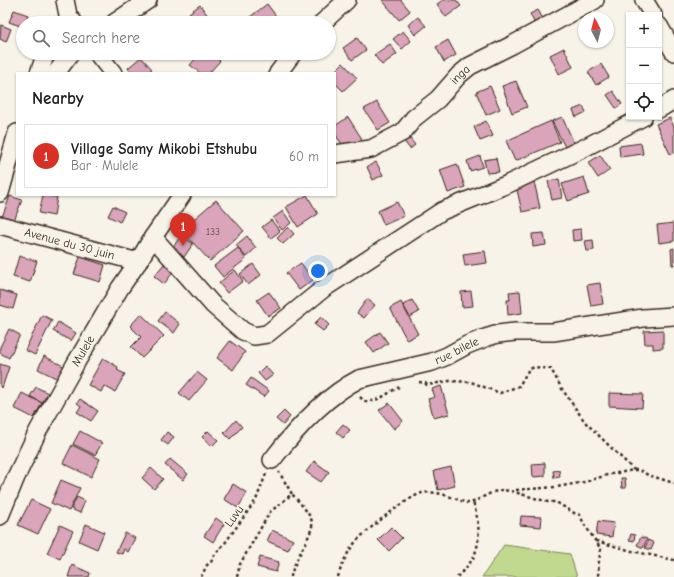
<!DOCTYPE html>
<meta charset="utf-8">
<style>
:root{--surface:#fff;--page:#f6f6f6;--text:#202124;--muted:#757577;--line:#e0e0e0;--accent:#d93025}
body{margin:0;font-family:"Comic Neue",sans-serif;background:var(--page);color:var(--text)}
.controls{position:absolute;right:12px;top:12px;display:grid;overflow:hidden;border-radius:0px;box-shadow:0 1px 3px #0004}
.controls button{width:36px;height:36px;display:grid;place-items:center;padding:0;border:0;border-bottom:1px solid var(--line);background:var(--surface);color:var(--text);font:20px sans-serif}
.compass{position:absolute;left:578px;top:12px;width:36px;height:36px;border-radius:50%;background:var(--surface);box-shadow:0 1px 3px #0004;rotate:353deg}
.you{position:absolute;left:318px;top:271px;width:14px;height:14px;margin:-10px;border:3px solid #fff;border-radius:50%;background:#1a73e8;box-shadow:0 0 0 6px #1a73e833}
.badge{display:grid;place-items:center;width:26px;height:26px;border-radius:50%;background:var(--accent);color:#fff;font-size:13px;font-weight:700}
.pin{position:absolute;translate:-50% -33px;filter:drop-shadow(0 1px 2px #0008)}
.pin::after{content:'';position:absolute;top:21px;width:14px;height:12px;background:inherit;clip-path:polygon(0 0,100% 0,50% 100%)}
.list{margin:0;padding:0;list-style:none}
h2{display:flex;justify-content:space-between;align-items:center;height:52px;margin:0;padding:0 16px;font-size:17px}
h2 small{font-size:13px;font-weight:400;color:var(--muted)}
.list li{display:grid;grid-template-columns:26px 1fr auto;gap:12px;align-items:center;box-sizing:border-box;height:64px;margin:0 8px 8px;padding:0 8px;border:1px solid var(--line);border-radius:0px}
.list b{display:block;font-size:15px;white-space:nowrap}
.list p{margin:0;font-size:13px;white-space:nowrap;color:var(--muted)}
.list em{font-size:13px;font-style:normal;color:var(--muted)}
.icon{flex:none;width:22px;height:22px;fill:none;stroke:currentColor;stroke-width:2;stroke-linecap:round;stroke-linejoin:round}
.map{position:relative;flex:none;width:674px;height:577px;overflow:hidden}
.search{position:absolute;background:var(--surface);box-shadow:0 1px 3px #0004;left:16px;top:16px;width:320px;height:44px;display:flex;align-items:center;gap:10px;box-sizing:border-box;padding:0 14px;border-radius:22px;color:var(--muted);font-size:15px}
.panel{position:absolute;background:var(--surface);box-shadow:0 1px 3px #0004;left:16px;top:72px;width:320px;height:124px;border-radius:0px}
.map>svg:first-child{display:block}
.green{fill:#c0d98f;stroke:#7e8256}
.building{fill:#daa4ba;stroke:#3b2a1e}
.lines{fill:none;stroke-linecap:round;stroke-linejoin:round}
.minor-casing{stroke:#3b2a1e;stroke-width:20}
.path{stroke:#3b2a1e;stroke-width:2.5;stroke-dasharray:3 3;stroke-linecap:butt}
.minor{stroke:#f7f3e8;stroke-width:17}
.labels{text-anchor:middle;stroke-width:3.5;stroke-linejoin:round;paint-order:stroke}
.number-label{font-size:10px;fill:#634845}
.street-label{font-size:12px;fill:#3b2a1e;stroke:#f7f3e8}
</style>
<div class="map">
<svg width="674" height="577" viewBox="0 0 674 577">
<rect width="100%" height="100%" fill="#f7f3e8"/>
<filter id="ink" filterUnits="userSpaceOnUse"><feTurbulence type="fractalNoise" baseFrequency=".025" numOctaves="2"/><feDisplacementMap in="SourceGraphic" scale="8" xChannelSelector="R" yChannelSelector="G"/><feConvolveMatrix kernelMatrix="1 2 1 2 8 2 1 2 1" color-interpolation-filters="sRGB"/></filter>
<g filter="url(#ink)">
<polygon class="green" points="504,545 570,554 577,577 482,577"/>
<g class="building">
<polygon points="382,0 401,0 410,11 399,20"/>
<polygon points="443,0 456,0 461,6 446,17 437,4"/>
<polygon points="267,4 276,16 267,23 254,23 250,17"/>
<polygon points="200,5 209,17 200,23 196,23 189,13"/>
<polygon points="14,10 28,15 25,23 23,23 23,27 9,22"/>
<polygon points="538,10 546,24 537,28 530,14"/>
<polygon points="418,17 426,26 415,35 408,25"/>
<polygon points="1,25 11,29 6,42 0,39"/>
<polygon points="403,31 411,41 402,49 393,39"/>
<polygon points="357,38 366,50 352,60 343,48"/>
<polygon points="448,40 456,55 444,62 436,47"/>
<polygon points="390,44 397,54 382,65 374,55"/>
<polygon points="564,48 573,67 559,74 550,55"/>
<polygon points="201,53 211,53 220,61 209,73 200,73 190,65"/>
<polygon points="141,57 152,69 146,73 131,73 128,68"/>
<polygon points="343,63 357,78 343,91 335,83 335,73 333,73"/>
<polygon points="601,64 609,77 596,85 588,72"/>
<polygon points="516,81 527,107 512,113 502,86"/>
<polygon points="490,86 500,109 486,115 476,92"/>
<polygon points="613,91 622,104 616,108 607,95"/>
<polygon points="377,102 390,123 378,130 364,109"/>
<polygon points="583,106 586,112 576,117 573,110"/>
<polygon points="348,117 362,139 346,150 335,134 335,126"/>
<polygon points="562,117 576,147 567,151 552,121"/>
<polygon points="670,118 674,127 674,153 670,154 656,124"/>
<polygon points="486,121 493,136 480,141 474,127"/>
<polygon points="551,121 560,142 515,161 506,141"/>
<polygon points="408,136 415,145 410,149 403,140"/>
<polygon points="641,143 643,154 620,157 619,146"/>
<polygon points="600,155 610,170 598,178 588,163"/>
<polygon points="480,156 483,167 470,171 467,161"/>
<polygon points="496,158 499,172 487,173 484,160"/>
<polygon points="376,162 383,175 373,180 367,167"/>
<polygon points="457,164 465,187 448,193 440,170"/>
<polygon points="584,177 589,194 568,201 562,184"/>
<polygon points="559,179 562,198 552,200 548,181"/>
<polygon points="534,181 540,208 522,212 516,185"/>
<polygon points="43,195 57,197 54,216 39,213"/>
<polygon points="307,195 318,214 298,227 286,207"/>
<polygon points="10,196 22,200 14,221 2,217"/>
<polygon points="216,200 244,231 210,261 181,230"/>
<polygon points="397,202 404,216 384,225 378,211"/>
<polygon points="113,206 125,212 120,222 108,216"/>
<polygon points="283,211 291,223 282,230 273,218"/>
<polygon points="271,220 280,231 271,238 262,227"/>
<polygon points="674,223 674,241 659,243 657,225"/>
<polygon points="288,227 294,234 283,244 277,238"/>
<polygon points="581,229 582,240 573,241 572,230"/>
<polygon points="544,233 546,245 533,247 532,234"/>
<polygon points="181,235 193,244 184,257 172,249"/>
<polygon points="247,236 256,248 246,257 236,245"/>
<polygon points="593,240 594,250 587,251 585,241"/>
<polygon points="238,248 246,259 223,277 214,266"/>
<polygon points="674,248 674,265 672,265 671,249"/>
<polygon points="485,251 487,263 465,266 463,254"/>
<polygon points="19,256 37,261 30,282 13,277"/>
<polygon points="80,257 105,265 100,282 74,274"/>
<polygon points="169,258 175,270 164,284 154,276"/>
<polygon points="301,263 313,280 299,290 286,273"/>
<polygon points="253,264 261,275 248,285 240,274"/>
<polygon points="235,270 243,281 227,293 219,283"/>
<polygon points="600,283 603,304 591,306 587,285"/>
<polygon points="0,290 17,295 13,309 0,305"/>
<polygon points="471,291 473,306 462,307 461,292"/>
<polygon points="520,291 522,313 508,315 507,300 510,300 509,292"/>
<polygon points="269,292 281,308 268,316 257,300"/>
<polygon points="367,299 375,305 364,318 357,313"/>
<polygon points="412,300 419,312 410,317 403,305"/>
<polygon points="401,302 418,334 407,340 390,308"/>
<polygon points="165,312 180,324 174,333 158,321"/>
<polygon points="141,314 164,336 142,358 131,347 141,337 130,326"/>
<polygon points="42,315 52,320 35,355 25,350"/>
<polygon points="321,317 329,325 323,331 314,324"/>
<polygon points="58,322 76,333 71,341 53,331"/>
<polygon points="9,329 20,335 9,358 0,353 0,347"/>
<polygon points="663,330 663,348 653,349 653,344 645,344 644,331"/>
<polygon points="380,332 388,343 374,353 366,342"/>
<polygon points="230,341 245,352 233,370 217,358"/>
<polygon points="44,356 69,369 62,381 38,369"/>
<polygon points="103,358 118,367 117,370 125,374 115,392 104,386 101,392 88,385"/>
<polygon points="0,364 9,367 2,388 0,387"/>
<polygon points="265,366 273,375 265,381 258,373"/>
<polygon points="197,372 207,380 189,401 179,393"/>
<polygon points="251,378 269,391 264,397 246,385"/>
<polygon points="441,386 449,414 434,418 428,399 435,397 432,389"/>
<polygon points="36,387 48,393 42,403 30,396"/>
<polygon points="22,393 42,403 34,418 14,408"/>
<polygon points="609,393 643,394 642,408 609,406"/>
<polygon points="80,399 98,411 91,421 77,412 81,406 77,403"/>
<polygon points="389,403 403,421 394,429 379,410"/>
<polygon points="284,411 290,417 283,425 276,419"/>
<polygon points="236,420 242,427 230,439 224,433"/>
<polygon points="343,424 350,430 343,438 336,432"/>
<polygon points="80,431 102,443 95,455 73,444"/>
<polygon points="208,431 218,440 212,446 202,437"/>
<polygon points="167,432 174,437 168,445 161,440"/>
<polygon points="72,445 100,459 91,477 63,463"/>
<polygon points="170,459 188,474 183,480 165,465"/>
<polygon points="314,461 329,472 321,482 306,472"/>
<polygon points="545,463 545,476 533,477 532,464"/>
<polygon points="451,467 455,486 438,490 434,471"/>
<polygon points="151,468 163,479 154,489 142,478"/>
<polygon points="559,470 560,477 554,478 553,471"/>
<polygon points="621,478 625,478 626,488 622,488"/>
<polygon points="61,480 80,488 69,511 51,503"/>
<polygon points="233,484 247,493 238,508 224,499"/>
<polygon points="77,497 85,501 80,513 71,509"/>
<polygon points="31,500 50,509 38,534 18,525"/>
<polygon points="521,516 542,517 541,527 520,525"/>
<polygon points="216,518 224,524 213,542 204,536"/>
<polygon points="598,521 614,523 612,537 596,535"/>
<polygon points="86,524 104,532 97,549 79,541"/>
<polygon points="60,525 73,531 60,559 47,553"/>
<polygon points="391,527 402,538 389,551 378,540"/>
<polygon points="272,530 293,540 288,550 267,541"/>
<polygon points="125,533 135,538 128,552 124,549 122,554 116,552"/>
<polygon points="631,534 635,535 634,541 629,540"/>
<polygon points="641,537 647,539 643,548 637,545"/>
<polygon points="648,540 654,543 651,550 645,548"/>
<polygon points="260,557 279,562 276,572 257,567"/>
<polygon points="72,565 90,573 89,577 68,577"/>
</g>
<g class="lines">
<defs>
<g id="minor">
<polyline points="65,0 68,15 74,23"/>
<polyline points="644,0 653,15"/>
<polyline points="114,23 148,0"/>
<polyline points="322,23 347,0"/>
<polyline points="659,26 674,52"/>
<polyline points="97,53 113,73"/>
<polyline points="39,73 46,53"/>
<polyline points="56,73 71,53"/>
<polyline points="278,73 293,53"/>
<polyline points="659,109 674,100"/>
<path id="s1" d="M335 154 371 149 403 132 414 118 438 99 459 75 470 66 512 45 595 0"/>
<polyline points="0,193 17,133"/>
<path id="s2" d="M0 225 138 262"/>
<polyline points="153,237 213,305 243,331 254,336 267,334 323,289 442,211 508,184 584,148 643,117"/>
<path id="s3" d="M272 460C295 430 324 397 359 379L432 362 447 356 467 345 485 338 498 334 515 332H553L643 318 674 316"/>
<path id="s4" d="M0 516 16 477 38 431 77 361 120 288 138 262 153 237 182 195"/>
</g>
</defs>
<use href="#minor" class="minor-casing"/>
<g class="path">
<polyline points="419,382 425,383 427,385 449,381 471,382 500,393 519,386 529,369 535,367 551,369 562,389 585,422 634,470"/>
<path d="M360 397 364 401C378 403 387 393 399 387"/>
<polyline points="516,490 556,487 585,482 607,475 634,470 639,470 648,475 674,483"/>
<polyline points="596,541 632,551 674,560"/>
<polyline points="201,577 207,565 211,562 215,554 225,543 256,500 266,474"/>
<polyline points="237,577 240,564 270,512 292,494 279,472"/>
<path d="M291 577C292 563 315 531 312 522 310 513 298 501 292 494"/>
<path d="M338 577C341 566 347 553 354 544 362 533 409 496 422 493 437 490 453 498 467 503H471L493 492 502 490 511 491 548 502H556L574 513 580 515 584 524 601 549 599 560 598 577"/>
<path d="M457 577C462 572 468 566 472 560 482 542 479 521 473 502"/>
</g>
<use href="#minor" class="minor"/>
</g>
</g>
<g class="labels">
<g class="number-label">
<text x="213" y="235">133</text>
</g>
<g class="street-label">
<text dy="4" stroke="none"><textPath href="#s1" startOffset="154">inga</textPath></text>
<text dy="4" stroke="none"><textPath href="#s2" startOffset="72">Avenue du 30 juin</textPath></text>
<text dy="4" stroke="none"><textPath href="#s4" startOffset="185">Mulele</textPath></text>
<text dy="4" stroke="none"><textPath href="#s3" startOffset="222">rue bilele</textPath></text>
<text transform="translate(234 516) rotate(-54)" y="4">Luvu</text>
</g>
</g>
</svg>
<div class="controls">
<button>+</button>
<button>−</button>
<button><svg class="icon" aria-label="locate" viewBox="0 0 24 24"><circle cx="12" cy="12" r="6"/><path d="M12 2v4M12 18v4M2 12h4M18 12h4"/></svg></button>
</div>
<svg class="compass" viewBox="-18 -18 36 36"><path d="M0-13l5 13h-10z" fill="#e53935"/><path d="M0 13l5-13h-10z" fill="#757577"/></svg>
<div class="you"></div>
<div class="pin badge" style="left:183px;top:246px">1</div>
<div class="search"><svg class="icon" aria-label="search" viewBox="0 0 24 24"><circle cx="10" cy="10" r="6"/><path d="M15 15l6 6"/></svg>Search here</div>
<section class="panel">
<h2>Nearby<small></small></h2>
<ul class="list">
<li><span class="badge">1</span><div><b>Village Samy Mikobi Etshubu</b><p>Bar · Mulele</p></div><em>60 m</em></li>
</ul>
</section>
</div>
